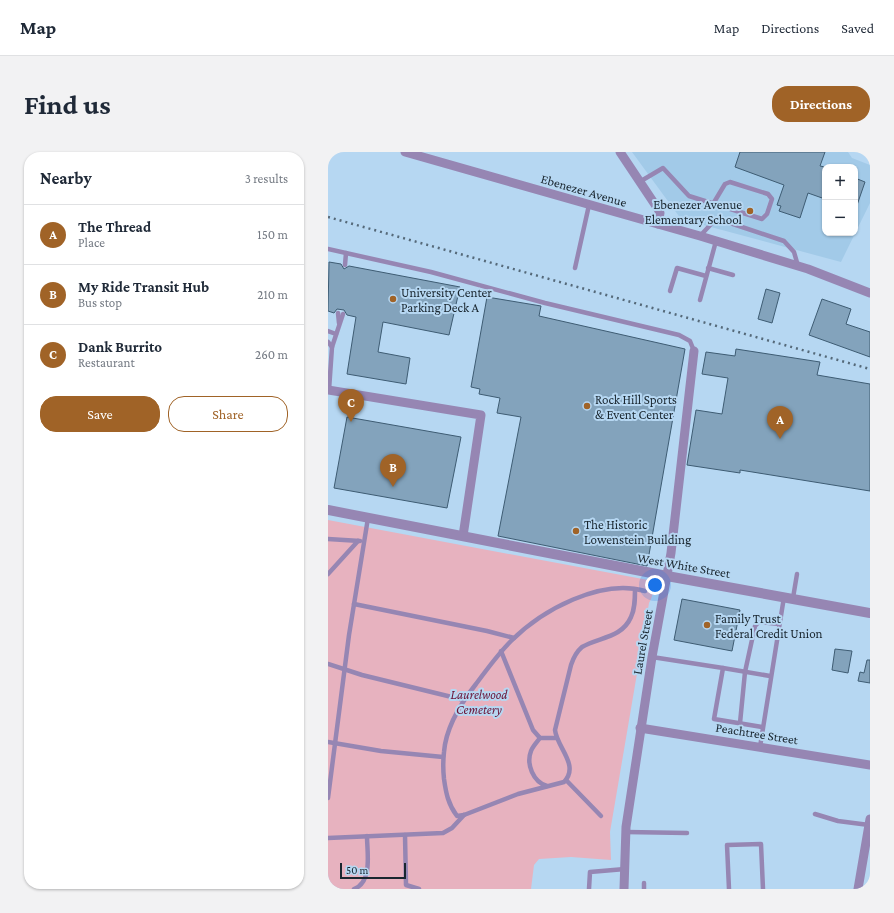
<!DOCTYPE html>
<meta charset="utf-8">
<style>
:root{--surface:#fff;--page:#f2f2f3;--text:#1f2937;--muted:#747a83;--line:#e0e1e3;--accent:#a06327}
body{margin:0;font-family:"Crimson Pro",serif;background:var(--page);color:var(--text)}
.controls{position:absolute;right:12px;top:12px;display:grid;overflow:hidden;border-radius:8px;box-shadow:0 1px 3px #0004}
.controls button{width:36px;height:36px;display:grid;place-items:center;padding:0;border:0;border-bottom:1px solid var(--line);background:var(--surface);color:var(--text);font:20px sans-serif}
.scale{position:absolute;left:12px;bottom:10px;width:66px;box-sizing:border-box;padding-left:4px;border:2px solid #19262f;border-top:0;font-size:11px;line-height:14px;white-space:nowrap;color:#19262f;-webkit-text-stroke:3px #b6d7f2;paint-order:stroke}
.you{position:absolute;left:327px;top:433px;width:14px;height:14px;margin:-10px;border:3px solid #fff;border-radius:50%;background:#1a73e8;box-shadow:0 0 0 6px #1a73e833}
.badge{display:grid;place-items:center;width:26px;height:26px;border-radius:50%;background:var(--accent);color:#fff;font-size:13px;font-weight:700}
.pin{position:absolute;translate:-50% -33px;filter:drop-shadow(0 1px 2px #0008)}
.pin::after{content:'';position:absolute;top:21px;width:14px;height:12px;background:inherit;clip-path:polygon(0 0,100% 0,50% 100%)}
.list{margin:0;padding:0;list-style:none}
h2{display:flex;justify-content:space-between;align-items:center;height:52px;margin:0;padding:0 16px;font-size:17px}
h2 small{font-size:13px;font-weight:400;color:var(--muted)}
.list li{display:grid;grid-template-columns:26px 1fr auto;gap:12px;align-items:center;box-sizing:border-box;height:60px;padding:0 16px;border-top:1px solid var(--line)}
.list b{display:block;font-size:15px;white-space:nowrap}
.list p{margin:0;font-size:13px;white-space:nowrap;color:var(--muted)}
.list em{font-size:13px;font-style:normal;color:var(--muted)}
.actions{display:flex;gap:8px;padding:12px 16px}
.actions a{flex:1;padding:9px 0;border:1px solid var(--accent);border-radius:16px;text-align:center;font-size:14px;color:var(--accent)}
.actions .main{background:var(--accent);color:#fff}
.map{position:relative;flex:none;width:542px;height:737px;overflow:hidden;border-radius:16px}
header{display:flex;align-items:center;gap:24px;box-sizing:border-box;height:56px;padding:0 20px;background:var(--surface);border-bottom:1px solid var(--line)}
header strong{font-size:19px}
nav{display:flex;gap:22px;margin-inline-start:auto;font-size:14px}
.intro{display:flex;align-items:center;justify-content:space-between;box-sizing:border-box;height:96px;padding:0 24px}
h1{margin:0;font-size:28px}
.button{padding:10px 18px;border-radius:16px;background:var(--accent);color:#fff;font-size:14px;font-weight:700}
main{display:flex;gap:24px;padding:0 24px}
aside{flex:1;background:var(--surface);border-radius:16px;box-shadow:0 1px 3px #0004}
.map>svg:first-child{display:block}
.built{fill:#a2cae8;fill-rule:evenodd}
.green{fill:#e7b2bf}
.building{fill:#83a3bc;stroke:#3e5c73}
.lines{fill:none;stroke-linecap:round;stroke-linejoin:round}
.service{stroke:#9686b3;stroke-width:4.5}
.minor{stroke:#9686b3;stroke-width:9}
.tertiary{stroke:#9686b3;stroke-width:10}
.rail{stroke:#556979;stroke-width:2.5;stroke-dasharray:2 4;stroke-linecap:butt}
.poi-dot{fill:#a06327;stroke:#b6d7f2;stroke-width:1.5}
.labels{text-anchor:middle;stroke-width:4;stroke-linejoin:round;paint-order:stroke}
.street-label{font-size:13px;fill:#19262f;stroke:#b6d7f2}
.poi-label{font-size:13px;fill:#19262f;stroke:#b6d7f2;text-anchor:start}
.park-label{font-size:13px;font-style:italic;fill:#6b1437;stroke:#b6d7f2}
</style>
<header>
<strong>Map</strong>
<nav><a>Map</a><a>Directions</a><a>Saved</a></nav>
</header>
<div class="intro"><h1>Find us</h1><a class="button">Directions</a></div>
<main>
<aside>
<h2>Nearby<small>3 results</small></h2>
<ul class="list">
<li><span class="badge">A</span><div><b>The Thread</b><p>Place</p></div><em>150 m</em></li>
<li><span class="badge">B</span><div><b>My Ride Transit Hub</b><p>Bus stop</p></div><em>210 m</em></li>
<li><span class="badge">C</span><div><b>Dank Burrito</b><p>Restaurant</p></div><em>260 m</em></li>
</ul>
<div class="actions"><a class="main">Save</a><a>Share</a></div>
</aside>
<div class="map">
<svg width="542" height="737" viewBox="0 0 542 737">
<rect width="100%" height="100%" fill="#b6d7f2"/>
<path class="built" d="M304 0H520L524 6 542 13V51L513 110 353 67ZM497 15H527V81H497Z"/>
<path class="green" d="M0 368 320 428C327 437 326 441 321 451L282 680 283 708 243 705 211 707 206 713 203 737H0Z"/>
<g class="building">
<polygon points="412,0 497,0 492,14 497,15 497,47 480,41 472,66 451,59 453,54 449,53 456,33 407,15"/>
<polygon points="527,26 537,30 528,56 527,56"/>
<polygon points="1,110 13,112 16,117 21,114 132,135 121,183 55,170 50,200 82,206 78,232 19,222 28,165 19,163 16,158 9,157 6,161 0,159"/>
<polygon points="438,137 452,141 444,171 430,167"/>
<polygon points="159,145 213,154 211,164 357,197 319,414 170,384 193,265 169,261 172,246 151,242 152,237 143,235"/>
<polygon points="494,147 523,157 518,172 542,180 542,205 481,183"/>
<polygon points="408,197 492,210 489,223 542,232 542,339 412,318 412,321 359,313 368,258 394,262 400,226 374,222 378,200 407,204"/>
<polygon points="19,265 133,285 119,356 6,336"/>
<polygon points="354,447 412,458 404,499 346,488"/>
<polygon points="507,497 524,499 520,521 504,518"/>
<polygon points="539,508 542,508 542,531 530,529 532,520 536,521"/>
</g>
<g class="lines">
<g class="service">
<polyline points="313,29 335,16 361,44 431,66 434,67 439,62 444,47 440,42 402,30 397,32 385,52"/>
<polyline points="372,84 385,70 393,68 456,89 466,100 470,114"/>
<polyline points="0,97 103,120 217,151 351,183 362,189 366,199"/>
<polyline points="17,113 18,101"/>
<polyline points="247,116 261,53"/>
<polyline points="380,116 405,123"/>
<polyline points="342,139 349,116 378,124"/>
<polyline points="372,148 388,89"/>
<polyline points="10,161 11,171"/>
<polyline points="0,179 8,182"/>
<polyline points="0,190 4,195"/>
<polyline points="1,238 4,195 15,162"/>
<polyline points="0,387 32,389"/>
<polyline points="0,422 30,389"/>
<path d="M307 437C307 447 307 457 303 465 294 486 271 485 254 495 248 500 245 507 243 513L227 578C229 596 252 613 236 630L190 642 136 663 129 664C120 652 118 641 116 627 115 618 115 609 116 600 118 575 133 551 148 532 159 517 170 502 183 489 214 458 273 426 317 439"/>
<polyline points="465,446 469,422"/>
<polyline points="26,452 159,479 186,486"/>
<polyline points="173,499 205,578 212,586 228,586"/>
<polyline points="324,505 395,516 386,567 434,575"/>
<polyline points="0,512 34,523 136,548"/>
<polyline points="395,516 442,524"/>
<polyline points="412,571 417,520 427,474 431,470 451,472"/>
<path d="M212 586C209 590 205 594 203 599 198 612 205 630 219 634"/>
<polyline points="0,590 53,599 115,605"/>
<polyline points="432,595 456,445"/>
<polyline points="238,628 273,664"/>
<polyline points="0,646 21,483 40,366"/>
<polyline points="487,662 510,669 541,673"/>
<polyline points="298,680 359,681"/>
<polyline points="77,683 78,733 91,737"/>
<polyline points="0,686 115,681 124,676 136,663"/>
<path d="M26 737C45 730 39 700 39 684"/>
<polyline points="261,737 262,720 297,717"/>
<polyline points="316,737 316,731"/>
<polyline points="401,737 399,693 433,692 435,737"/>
</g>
<g class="minor">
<polyline points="77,0 372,84 480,117 542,141"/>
<polyline points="292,0 330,57 332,61 330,72"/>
<polyline points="0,238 153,263 135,384"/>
<polyline points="312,576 542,613"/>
<polyline points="296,737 298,675 324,505 343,401 366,199"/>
<polyline points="530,737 542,667"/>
</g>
<polyline class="tertiary" points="0,358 339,424 542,461"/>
<polyline class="rail" points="0,65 542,217"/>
</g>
<g class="poi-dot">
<circle cx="422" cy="59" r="4"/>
<circle cx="65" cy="147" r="4"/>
<circle cx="259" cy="254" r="4"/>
<circle cx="248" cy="379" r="4"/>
<circle cx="379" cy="473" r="4"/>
</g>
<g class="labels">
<g class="street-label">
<text transform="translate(256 38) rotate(16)" y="5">Ebenezer Avenue</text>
<text transform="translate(356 413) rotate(10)" y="5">West White Street</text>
<text transform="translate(314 490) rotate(-80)" y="5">Laurel Street</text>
<text transform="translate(429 581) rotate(9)" y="5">Peachtree Street</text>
</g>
<g class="poi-label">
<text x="414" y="57" text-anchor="end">Ebenezer Avenue<tspan x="414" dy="15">Elementary School</tspan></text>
<text x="73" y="145">University Center<tspan x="73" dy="15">Parking Deck A</tspan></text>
<text x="267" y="252">Rock Hill Sports<tspan x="267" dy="15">&amp; Event Center</tspan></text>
<text x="256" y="377">The Historic<tspan x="256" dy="15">Lowenstein Building</tspan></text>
<text x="387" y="471">Family Trust<tspan x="387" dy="15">Federal Credit Union</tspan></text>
</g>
<g class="park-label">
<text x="151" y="547">Laurelwood<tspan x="151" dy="15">Cemetery</tspan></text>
</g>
</g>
</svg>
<div class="controls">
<button>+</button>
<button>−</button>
</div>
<div class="scale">50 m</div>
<div class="you"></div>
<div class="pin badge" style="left:452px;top:287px">A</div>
<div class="pin badge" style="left:65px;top:335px">B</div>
<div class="pin badge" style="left:23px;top:270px">C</div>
</div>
</main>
